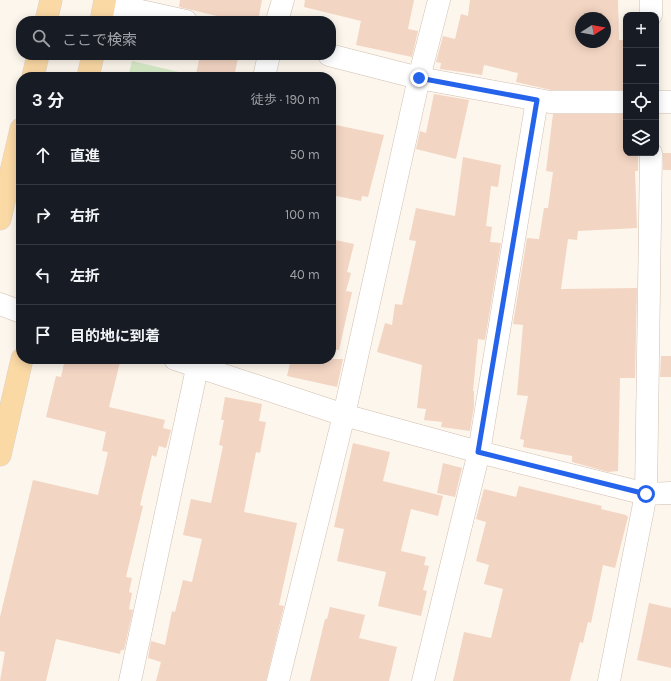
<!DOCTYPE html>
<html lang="ja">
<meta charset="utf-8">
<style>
:root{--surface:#171b24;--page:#242831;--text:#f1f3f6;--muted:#9ea1a6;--line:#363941}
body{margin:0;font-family:Karla,"Noto Sans JP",sans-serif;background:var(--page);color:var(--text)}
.controls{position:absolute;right:12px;top:12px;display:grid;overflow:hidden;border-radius:8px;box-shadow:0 2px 10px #0003}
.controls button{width:36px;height:36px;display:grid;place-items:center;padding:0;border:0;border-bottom:1px solid var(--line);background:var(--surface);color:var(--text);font:20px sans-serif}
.compass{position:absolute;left:575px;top:12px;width:36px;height:36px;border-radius:50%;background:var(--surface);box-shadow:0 2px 10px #0003;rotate:79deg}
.stop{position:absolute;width:12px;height:12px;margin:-9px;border:3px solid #2563eb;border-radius:50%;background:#fff}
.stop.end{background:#2563eb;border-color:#fff;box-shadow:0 1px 4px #0008}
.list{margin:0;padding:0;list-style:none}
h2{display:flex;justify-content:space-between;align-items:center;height:52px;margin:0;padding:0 16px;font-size:17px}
h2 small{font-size:13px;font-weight:400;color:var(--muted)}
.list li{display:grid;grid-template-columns:26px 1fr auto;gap:12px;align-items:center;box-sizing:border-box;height:60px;padding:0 16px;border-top:1px solid var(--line)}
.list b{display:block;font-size:15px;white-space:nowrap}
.list em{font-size:13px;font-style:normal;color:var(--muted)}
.icon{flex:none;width:22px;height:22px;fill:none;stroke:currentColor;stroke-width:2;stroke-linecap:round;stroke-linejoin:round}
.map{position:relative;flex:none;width:671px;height:681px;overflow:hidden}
.search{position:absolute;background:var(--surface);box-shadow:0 2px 10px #0003;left:16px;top:16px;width:320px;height:44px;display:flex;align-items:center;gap:10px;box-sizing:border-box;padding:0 14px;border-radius:16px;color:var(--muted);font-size:15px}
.panel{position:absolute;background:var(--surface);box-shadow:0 2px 10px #0003;left:16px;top:72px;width:320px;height:292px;border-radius:16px}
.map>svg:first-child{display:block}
.green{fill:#d8ecc9}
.building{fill:#f3d5c3;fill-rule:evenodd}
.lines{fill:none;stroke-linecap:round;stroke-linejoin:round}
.minor-casing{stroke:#d1beb0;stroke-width:23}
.primary-casing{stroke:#dad1cd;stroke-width:23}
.minor{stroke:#fff;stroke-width:22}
.primary{stroke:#fbd9a5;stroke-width:22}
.route{stroke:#2563eb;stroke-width:5}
</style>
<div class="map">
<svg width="671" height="681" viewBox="0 0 671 681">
<rect width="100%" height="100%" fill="#fdf6ec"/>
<polygon class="green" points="132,61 179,72 178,77 128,77"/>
<g class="building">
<polygon points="180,0 262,0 258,21 238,21 192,10 179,7"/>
<polygon points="305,0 414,0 408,29 418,31 412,57 356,45 361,21 304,7"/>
<path d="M470 0H618L619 40H626V90H551L516 82 518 73 484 65 482 75 440 69 441 63 436 62 443 36 455 39 461 14 468 16ZM581 18H605V42H581Z"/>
<polygon points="200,55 224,55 238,58 234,77 210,77 196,74"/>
<polygon points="434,94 469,100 456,159 416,149 420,131 426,133"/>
<polygon points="553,114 626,114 626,153 638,153 638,171 635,171 637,228 578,231 577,240 568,239 561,289 637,288 635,378 620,378 618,471 608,472 572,462 572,456 523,447 524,440 520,439 528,396 517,395 523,325 513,324 527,238 539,239 544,208 548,208 553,172 546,171"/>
<polygon points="331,124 384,135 368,197 362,196 361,201 331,195"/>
<rect x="663" y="153" width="8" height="17"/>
<polygon points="463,157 501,165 498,187 491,186 486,226 492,227 490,242 501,243 485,340 478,339 473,391 474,391 474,406 470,431 441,427 442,422 424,420 426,409 417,408 422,365 377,352 385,323 392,325 395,304 402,305 416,241 409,240 416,208 455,216"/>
<polygon points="331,239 354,244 347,272 351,273 346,291 352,292 339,350 331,349"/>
<polygon points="661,356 671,356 671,377 660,377"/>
<polygon points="65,359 109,359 120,362 109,407 165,420 163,428 171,430 166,448 159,446 156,457 152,455 140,505 143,506 126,577 132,578 129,592 132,593 129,609 133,610 124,650 121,650 120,654 56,639 46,681 0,681 5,652 0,651 0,617 33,480 98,495 108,452 102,451 106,432 46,417 56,376 61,377"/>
<polygon points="291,359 343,359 337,387 287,376"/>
<polygon points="225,397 262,404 259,421 266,422 260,453 256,452 244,512 297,523 279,605 284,606 266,681 156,681 161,662 148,658 151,641 165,645 172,611 175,612 183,580 192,582 202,539 183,535 191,499 211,503 223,446 219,445 224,420 221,420"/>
<polygon points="353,443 390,452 383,481 443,496 438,516 411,509 401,551 426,557 424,565 429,566 423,590 427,591 421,616 378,606 386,572 337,561 344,529 334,527"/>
<polygon points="443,463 462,468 455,497 437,493"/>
<polygon points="519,486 602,506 601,509 626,515 628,517 615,568 603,565 591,623 588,622 583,643 580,642 570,681 453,681 464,632 491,638 503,589 484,584 489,565 476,561 486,522 476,519 484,489 516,497"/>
<polygon points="649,603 671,608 671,668 637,660"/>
<polygon points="330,607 365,615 359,638 397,647 389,681 310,681 325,619 327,619"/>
</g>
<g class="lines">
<defs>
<g id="minor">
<polyline points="651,0 651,15"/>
<polyline points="105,3 186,21"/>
<polyline points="277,21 283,0"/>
<polyline points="329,55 419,78 550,102 626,102"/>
<polyline points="264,77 269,55"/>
<polyline points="656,102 671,102"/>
<polyline points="0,304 21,312"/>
<polyline points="175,359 344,415 479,452 646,494 651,153"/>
<polyline points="130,681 199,359"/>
<polyline points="278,681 344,415 419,78 439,0"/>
<polyline points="423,681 479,452 537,100"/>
<polyline points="609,681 646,494 671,493"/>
</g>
<g id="primary">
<polyline points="46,21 51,0"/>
<polyline points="101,21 105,0"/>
<polyline points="33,77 38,55"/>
<polyline points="88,77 93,55"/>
<polyline points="0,219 21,129"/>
<polyline points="0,455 22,359"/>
</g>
</defs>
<use href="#minor" class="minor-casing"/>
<use href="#primary" class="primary-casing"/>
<use href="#minor" class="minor"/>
<use href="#primary" class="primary"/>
</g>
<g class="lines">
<polyline class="route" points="419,78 537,100 478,452 646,494"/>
</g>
</svg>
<div class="controls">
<button>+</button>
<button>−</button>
<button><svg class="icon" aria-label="locate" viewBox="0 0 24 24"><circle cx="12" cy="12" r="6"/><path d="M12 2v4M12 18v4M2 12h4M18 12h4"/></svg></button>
<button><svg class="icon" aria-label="layers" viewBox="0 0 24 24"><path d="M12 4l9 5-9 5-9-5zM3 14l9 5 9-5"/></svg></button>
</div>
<svg class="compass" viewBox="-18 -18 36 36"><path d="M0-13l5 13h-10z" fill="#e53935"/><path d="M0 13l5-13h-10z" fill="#9ea1a6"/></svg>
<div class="stop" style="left:646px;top:494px"></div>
<div class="stop end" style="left:419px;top:78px"></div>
<div class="search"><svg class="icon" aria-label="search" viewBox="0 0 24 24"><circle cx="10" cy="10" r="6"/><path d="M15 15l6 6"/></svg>ここで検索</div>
<section class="panel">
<h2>3 分<small>徒歩 · 190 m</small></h2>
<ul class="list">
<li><svg class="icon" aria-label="ahead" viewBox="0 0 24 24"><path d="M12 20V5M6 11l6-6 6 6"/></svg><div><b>直進</b></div><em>50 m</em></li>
<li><svg class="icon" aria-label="right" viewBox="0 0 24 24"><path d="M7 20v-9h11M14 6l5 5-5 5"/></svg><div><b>右折</b></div><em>100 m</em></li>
<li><svg class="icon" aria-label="left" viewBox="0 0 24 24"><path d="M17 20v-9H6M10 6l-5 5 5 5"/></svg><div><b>左折</b></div><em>40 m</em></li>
<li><svg class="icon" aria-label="arrive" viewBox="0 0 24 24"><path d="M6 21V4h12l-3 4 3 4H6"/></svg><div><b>目的地に到着</b></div></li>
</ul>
</section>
</div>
